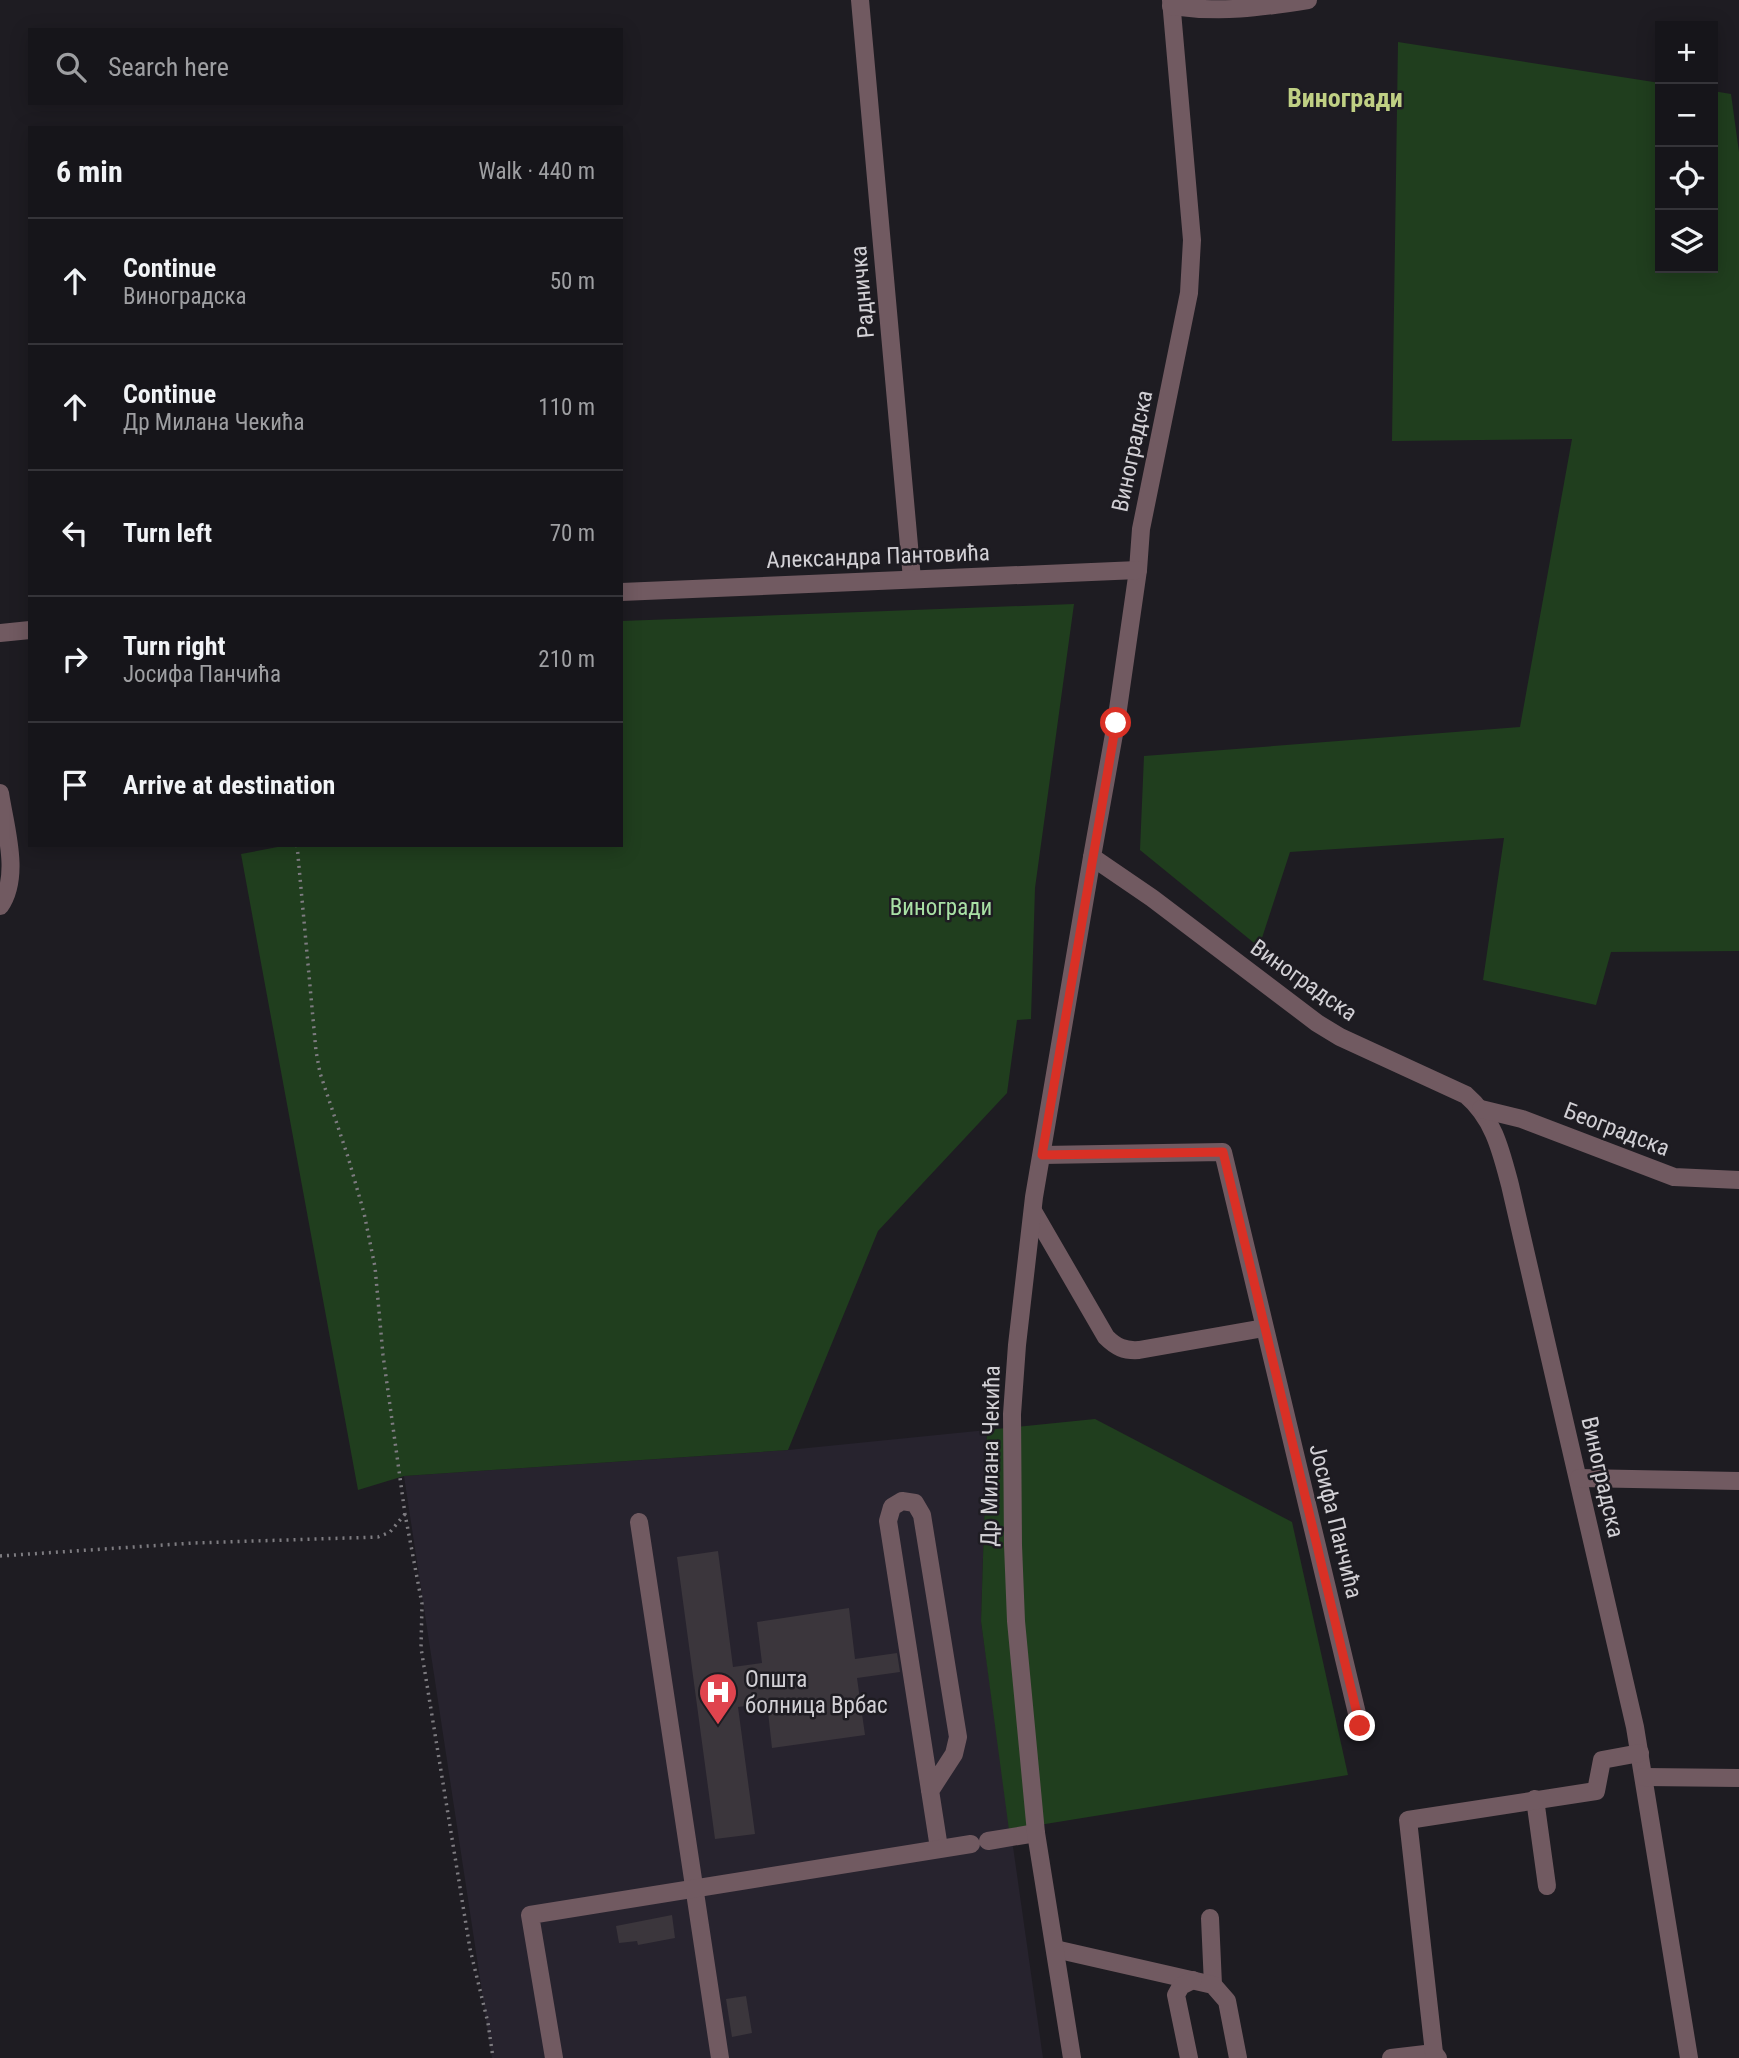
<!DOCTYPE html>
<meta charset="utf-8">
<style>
:root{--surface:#16151a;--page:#232227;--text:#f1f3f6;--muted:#9e9fa2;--line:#353439}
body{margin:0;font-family:"Roboto Condensed",sans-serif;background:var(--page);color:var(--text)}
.controls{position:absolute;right:21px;top:21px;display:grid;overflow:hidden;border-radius:0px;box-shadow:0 4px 18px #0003}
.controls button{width:63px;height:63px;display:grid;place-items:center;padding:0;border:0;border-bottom:2px solid var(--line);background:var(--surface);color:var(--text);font:35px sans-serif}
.stop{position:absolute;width:21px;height:21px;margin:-16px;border:5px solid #d93025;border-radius:50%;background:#fff}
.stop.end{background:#d93025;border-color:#fff;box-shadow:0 2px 7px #0008}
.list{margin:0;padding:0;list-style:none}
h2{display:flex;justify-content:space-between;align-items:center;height:91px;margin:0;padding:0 28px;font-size:30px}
h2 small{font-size:23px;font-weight:400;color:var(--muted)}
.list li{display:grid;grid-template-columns:46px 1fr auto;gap:21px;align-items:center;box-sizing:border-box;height:126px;padding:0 28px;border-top:2px solid var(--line)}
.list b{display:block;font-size:26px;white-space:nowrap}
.list p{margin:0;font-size:23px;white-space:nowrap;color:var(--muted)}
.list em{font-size:23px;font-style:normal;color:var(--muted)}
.icon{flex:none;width:38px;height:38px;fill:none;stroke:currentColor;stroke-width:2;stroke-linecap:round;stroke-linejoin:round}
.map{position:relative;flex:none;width:1739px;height:2058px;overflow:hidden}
.search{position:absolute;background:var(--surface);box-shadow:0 4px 18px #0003;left:28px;top:28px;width:595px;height:77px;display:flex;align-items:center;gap:18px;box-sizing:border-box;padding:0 24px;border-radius:0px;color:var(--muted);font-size:26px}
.panel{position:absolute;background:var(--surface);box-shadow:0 4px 18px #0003;left:28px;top:126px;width:595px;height:721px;border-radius:0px}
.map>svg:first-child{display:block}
.built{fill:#27232e}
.green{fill:#203e1e}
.building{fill:#3b363c}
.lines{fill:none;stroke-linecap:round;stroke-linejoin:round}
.path{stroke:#7e7c81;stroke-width:3.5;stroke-dasharray:2 5;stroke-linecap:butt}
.minor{stroke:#715a61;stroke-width:18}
.route{stroke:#d93025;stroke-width:9}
.labels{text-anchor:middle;stroke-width:5;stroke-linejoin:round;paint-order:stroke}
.street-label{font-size:23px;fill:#d2d0d5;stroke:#1e1c22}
.park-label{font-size:23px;fill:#a9e1a5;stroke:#1e1c22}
.poi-label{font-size:23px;fill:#d2d0d5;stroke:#1e1c22;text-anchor:start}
.quarter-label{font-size:26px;font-weight:bold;fill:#c0d084;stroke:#1e1c22}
</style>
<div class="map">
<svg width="1739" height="2058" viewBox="0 0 1739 2058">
<rect width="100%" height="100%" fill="#1e1c22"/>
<polygon class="built" points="987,1430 981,1621 1043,2058 492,2058 404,1476 788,1450"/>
<g class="green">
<polygon points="1398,42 1660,83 1660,268 1713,268 1713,91 1731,94 1739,152 1739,951 1611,952 1596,1005 1483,980 1504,838 1290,852 1259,947 1140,850 1144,756 1520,727 1572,439 1392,441"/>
<polygon points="1074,604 1035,888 1031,1019 1017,1020 1007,1093 878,1231 788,1450 404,1476 358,1490 241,854 288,845 621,845 621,621"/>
<polygon points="1095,1419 1292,1522 1348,1775 1009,1830 981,1621 987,1430"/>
</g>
<g class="building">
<polygon points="718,1551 733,1667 762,1663 757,1622 849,1608 855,1659 897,1653 900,1672 857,1678 865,1735 772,1748 767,1703 738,1707 755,1834 715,1839 677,1557"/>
<polygon points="672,1915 675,1938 638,1945 637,1941 619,1943 616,1926"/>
<polygon points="746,1996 752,2033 732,2037 726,1999"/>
</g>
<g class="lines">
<g class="path">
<polyline points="297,845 316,1051 320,1073 348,1157 364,1213 375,1267 383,1355 405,1514 422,1604 421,1648 470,1949 488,2023 493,2058"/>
<polyline points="0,1556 193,1543 378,1537 390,1532 405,1514"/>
</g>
<g class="minor">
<polyline points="860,0 912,579"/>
<path d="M1171 0 1192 240 1189 293 1141 529 1138 570 1116 723 1092 857 1152 898 1317 1023 1340 1037 1466 1095C1494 1119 1501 1151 1510 1185L1635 1727 1689 2058"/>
<path d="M1171 6C1222 13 1258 8 1308 0"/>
<polyline points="621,592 1138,570"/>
<polyline points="0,633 30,630"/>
<path d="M0 793C5 827 21 876 0 906"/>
<polyline points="1481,1109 1522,1119 1674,1177 1739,1180"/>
<polyline points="1042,1155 1223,1152 1360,1726"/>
<path d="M1033 1211 1106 1337C1116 1347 1124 1351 1139 1350L1264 1328"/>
<polyline points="1579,1478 1739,1481"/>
<polyline points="639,1522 720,2058"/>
<polyline points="1644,1777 1739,1778"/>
<polyline points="930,1791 954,1754 958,1737 922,1515 915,1503 902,1501 892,1507 888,1521 939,1848"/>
<polyline points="1535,1799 1547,1886"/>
<polyline points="988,1841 1036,1833"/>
<polyline points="1210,1918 1213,1985"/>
<polyline points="1055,1949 1213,1985 1227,2001 1238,2058"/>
<polyline points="554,2058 530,1915 971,1844"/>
<polyline points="1072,2058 1036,1833 1016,1621 1013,1545 1012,1414 1017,1345 1034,1197 1092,857"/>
<polyline points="1189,2058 1176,1995 1181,1986 1193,1980"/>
<polyline points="1391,2058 1434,2053"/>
<polyline points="1438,2058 1434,2053 1408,1820 1596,1791 1602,1760 1640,1753"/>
</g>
</g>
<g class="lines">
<polyline class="route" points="1116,723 1042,1155 1223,1152 1360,1726"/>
</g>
<defs>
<symbol id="hospital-pin" viewBox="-11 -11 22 30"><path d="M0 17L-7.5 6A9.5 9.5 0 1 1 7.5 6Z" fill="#e0444e" stroke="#1e1c22"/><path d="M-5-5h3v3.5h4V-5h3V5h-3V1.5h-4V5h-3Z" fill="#fff"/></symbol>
</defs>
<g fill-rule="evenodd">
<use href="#hospital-pin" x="696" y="1670" width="44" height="60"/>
</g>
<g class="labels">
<g class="street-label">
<text transform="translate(862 292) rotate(-95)" y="8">Радничка</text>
<text transform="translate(1132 451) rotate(-78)" y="8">Виноградска</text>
<text transform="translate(878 556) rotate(-2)" y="8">Александра Пантовића</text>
<text transform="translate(1304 980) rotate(35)" y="8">Виноградска</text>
<text transform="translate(1617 1129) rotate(21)" y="8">Београдска</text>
<text transform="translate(990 1456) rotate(-89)" y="8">Др Милана Чекића</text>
<text transform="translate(1603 1477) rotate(77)" y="8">Виноградска</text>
<text transform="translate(1336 1521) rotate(76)" y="8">Јосифа Панчића</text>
</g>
<g class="park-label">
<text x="941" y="915">Виногради</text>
</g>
<g class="poi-label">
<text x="745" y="1687">Општа<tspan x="745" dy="26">болница Врбас</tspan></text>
</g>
<g class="quarter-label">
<text x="1345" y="107">Виногради</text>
</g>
</g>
</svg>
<div class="controls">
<button>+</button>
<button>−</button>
<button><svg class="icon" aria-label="locate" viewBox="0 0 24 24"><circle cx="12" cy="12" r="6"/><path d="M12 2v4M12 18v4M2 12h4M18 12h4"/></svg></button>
<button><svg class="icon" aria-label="layers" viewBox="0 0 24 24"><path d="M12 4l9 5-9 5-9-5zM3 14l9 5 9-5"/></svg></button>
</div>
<div class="stop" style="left:1116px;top:723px"></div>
<div class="stop end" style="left:1360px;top:1726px"></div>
<div class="search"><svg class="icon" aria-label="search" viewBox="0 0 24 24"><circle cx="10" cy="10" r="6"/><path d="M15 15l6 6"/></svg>Search here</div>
<section class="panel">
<h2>6 min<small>Walk · 440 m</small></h2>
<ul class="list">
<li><svg class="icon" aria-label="ahead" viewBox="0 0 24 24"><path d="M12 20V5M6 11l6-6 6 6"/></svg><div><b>Continue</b><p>Виноградска</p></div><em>50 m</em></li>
<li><svg class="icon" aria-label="ahead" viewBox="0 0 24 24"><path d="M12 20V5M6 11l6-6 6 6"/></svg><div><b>Continue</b><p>Др Милана Чекића</p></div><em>110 m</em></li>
<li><svg class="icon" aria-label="left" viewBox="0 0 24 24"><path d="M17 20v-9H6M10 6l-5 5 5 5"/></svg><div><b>Turn left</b></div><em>70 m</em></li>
<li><svg class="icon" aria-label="right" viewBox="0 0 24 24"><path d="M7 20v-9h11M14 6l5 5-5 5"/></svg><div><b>Turn right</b><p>Јосифа Панчића</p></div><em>210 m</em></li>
<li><svg class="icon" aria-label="arrive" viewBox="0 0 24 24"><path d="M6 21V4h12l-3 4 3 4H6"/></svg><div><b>Arrive at destination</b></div></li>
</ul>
</section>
</div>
